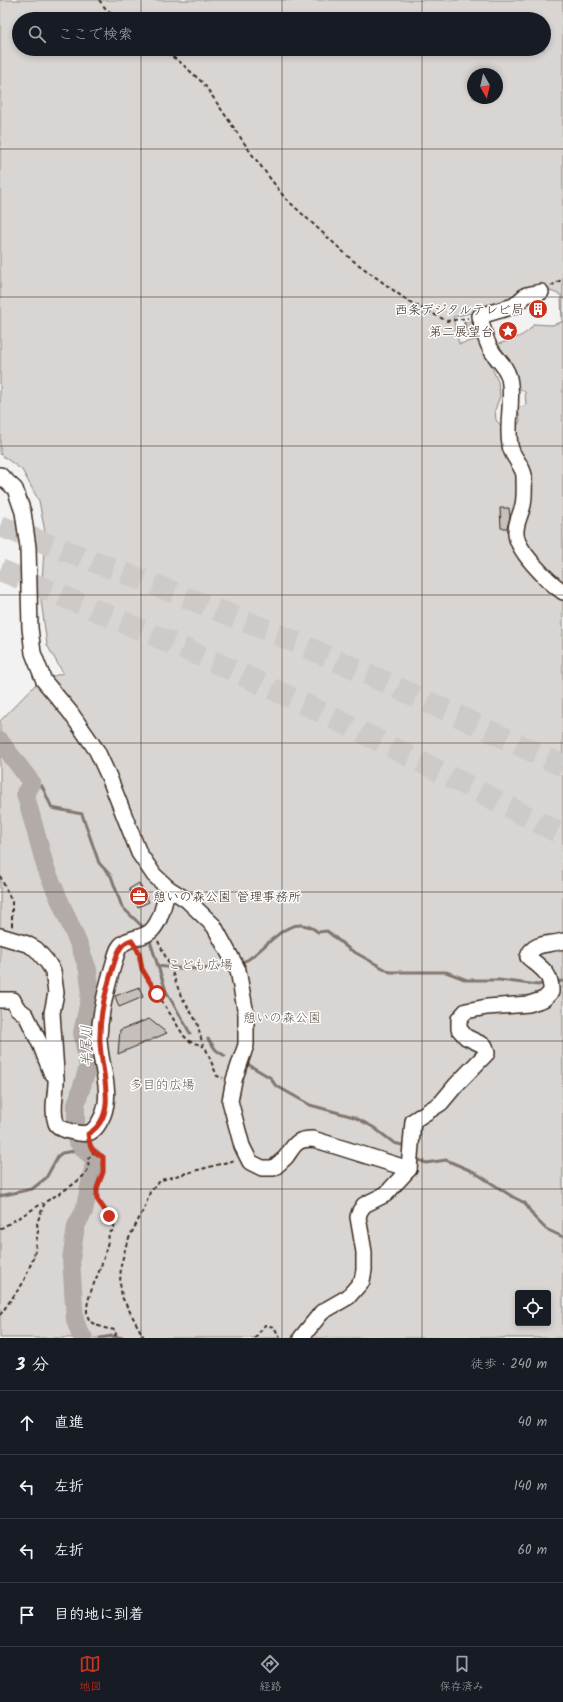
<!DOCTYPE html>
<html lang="ja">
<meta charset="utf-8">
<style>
:root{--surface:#171b24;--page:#20242c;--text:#f1f3f6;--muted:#9ea1a6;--line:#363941;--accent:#c8321e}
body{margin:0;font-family:Kalam,"Klee One",sans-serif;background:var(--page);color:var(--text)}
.controls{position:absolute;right:12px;bottom:12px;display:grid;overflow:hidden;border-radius:4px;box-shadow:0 2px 6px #0003}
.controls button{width:36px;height:36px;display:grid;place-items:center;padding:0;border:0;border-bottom:1px solid var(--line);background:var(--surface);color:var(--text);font:20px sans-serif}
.compass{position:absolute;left:467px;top:68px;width:36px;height:36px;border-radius:50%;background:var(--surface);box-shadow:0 2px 6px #0003;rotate:172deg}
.stop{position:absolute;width:12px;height:12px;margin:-9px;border:3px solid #c8321e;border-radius:50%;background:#fff}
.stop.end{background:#c8321e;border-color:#fff;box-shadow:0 1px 4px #0008}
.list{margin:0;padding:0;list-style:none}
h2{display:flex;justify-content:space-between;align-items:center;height:52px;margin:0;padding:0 16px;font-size:17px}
h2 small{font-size:13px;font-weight:400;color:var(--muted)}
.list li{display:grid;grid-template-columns:26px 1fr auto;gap:12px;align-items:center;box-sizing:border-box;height:64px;padding:0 16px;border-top:1px solid var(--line)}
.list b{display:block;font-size:15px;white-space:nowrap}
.list em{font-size:13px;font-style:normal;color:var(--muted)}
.icon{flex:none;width:22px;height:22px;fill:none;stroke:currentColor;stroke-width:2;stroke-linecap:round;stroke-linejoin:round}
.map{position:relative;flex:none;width:563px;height:1338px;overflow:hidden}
.search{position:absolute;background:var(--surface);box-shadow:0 2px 6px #0003;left:12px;right:12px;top:12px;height:44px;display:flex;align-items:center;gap:10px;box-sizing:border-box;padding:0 14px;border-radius:22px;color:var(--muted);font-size:15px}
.sheet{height:308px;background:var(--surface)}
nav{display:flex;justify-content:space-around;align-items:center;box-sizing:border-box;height:56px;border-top:1px solid var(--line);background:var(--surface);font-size:11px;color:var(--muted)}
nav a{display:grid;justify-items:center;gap:2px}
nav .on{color:var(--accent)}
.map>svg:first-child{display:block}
.green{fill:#d8d5d2;stroke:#8a8078;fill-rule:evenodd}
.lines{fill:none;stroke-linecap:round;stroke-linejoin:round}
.stream{stroke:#827770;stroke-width:3}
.river{stroke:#b2aba7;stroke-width:18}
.building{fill:#c6c0bd;stroke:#3b2a1e}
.highway-tunnel{stroke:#cecac8;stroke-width:22;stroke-dasharray:22 11;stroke-linecap:butt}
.minor-casing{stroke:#3b2a1e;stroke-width:18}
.path{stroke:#3b2a1e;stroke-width:2;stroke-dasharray:4 3;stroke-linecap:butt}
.minor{stroke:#fff;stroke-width:15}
.route{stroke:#c8321e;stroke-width:5}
.grid{fill:none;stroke:#3b2a1e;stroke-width:1;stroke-opacity:0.55}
.labels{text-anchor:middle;stroke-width:3;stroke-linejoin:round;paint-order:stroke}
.poi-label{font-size:13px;fill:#3b2a1e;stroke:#fff;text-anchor:end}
.park-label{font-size:13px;fill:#62554b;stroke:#fff}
.water-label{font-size:14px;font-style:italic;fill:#65574e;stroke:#fff}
</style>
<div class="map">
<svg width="563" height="1338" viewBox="0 0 563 1338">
<rect width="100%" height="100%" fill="#f3f2f2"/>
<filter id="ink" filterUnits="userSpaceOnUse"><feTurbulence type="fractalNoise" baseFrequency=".025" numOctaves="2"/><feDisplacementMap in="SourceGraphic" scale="8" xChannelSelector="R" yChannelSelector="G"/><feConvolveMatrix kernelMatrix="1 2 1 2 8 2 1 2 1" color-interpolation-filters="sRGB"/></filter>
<g filter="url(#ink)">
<path class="green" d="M0 0H563V1338H0V721L39 681 63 673 47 645 41 600 45 532 39 501 22 470 0 454ZM19 19H544V49H19ZM473 74H497V98H473ZM542 288 561 295 562 322 552 325 534 324C527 336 511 340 498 344L507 357 517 387 525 392 526 405 518 408 520 421 513 433 503 428 496 420 495 410 500 396 498 382 490 363 479 339 459 344 453 317 485 310ZM518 1293H548V1323H518Z"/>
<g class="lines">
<g class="stream">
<polyline points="32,783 42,786 52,808 82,814 99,863 111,876 122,907 145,929"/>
<polyline points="149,938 166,991 190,1033"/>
<path d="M238 963C242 962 247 961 250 958 270 945 291 910 318 932L327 931 349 949 390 972H446L467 980H499L538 985 545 983"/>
<path d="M157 966C181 969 207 971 231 965"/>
<polyline points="555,982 563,981"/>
<polyline points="208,1039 216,1050 225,1056"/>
<polyline points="249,1065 271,1078 275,1085 310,1105 354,1117 373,1127 394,1143 406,1146"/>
<polyline points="415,1156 419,1160 426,1163 446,1160 474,1172 513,1197 525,1203 534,1217 546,1229 563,1237"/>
<polyline points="0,1196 32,1189 46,1178 58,1156 62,1153 81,1150 81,1146"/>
<polyline points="100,1338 112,1336 123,1338"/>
</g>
<polyline class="river" points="0,741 32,783 25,793 46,869 80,947 88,970 90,987 89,1001 82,1033 88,1067 76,1105 76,1139 83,1149 95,1159 84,1211 76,1226 71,1259 75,1320 80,1334 84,1338"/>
</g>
<g class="building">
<polygon points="542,303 544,313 534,314 533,304"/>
<polygon points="472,321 475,336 467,337 464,322"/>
<polygon points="500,508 509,508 510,517 507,528 501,528"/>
<polygon points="139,883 149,902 138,907 129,889"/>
<polygon points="139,987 143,997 119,1007 115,996"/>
<polygon points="149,1019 167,1033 118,1054 120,1030"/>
</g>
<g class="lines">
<g class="highway-tunnel">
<path d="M0 526C94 561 188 597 281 636 376 677 470 721 563 766"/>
<path d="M0 570C87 606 173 643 258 682 361 730 462 783 563 835"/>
</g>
<defs>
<g id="minor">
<path d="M541 292 526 295 514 306 480 316C483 329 485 341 493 353 499 361 507 368 509 378 514 401 506 422 510 445 511 456 522 464 524 475 524 484 525 495 523 505 521 514 516 522 516 531 514 549 549 582 563 592"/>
<path d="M0 475 15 489 23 512 28 547 30 628 33 653 44 681 70 712 97 751 109 777 139 853 154 875 168 888 187 900 214 926 238 970 246 1014V1045L234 1080 230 1101 242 1146 250 1162 262 1168H274C278 1164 282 1161 286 1157 295 1144 296 1139 313 1139L409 1169"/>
<polyline points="0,936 27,944 36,949 48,963 53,971 56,993 52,1013 56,1072"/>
<path d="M0 1000H13L17 1008 26 1015 41 1046 51 1072 56 1077C57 1092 51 1108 56 1123 58 1130 81 1135 88 1133 96 1131 100 1121 103 1115 113 1089 99 1063 99 1037 100 1012 106 989 113 966 115 960 116 953 119 948 126 936 143 940 152 930 162 919 164 902 168 888"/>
<path d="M301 1338 322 1312 348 1297 362 1281 364 1270V1252L358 1217 360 1211 364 1205 386 1194 409 1169 413 1121 441 1103 456 1085 487 1053 485 1046 466 1037 459 1029V1019L466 1011 487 1007 529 1004 544 999 551 992C552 973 541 968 528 957 532 942 550 945 563 941"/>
</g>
</defs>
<use href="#minor" class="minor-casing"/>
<g class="path">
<polyline points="99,0 106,9 119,19"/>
<polyline points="161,49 180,62 204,84 251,153 285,198 351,259 408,301 447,321 468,318"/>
<polyline points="551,286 563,279"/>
<polyline points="0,876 12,902 12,928"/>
<polyline points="158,941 169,964 181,996 197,1022 203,1046 206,1049 217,1076 223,1078"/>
<polyline points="137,950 142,969 184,1036 189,1041 203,1046"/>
<path d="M94 1152 103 1157C103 1162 104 1168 103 1173 100 1182 93 1191 98 1200 104 1211 116 1217 114 1230L109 1233C108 1243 105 1256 101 1266 97 1279 79 1310 91 1322 98 1327 107 1329 115 1330L116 1334 113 1338"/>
<polyline points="0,1229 43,1203"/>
<path d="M0 1315 23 1283 30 1266 34 1256 38 1231 37 1223 45 1202C55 1196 84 1180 88 1169 89 1166 88 1162 88 1159L94 1152 89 1145"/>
<polyline points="144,1338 122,1297 120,1283 121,1265 127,1242 145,1207 150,1192 161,1180 235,1160"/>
<polyline points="255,1338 265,1325 274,1327 280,1338"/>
</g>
<use href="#minor" class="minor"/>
</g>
</g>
<g class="lines" filter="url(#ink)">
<path class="route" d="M109 1216 97 1199V1188L103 1172V1157C90 1150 90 1147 88 1134 122 1114 98 1066 100 1036 100 1012 106 990 113 967 117 955 119 944 131 940L139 952 142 969 157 994"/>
</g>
<path class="grid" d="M141 0V19M282 0V19M422 0V19M141 49V1338M282 49V1338M422 49V1338M0 149H563M0 297H563M0 446H563M0 595H563M0 743H563M0 892H563M0 1041H563M0 1189H563"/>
<defs>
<symbol id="building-disc" viewBox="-11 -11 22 22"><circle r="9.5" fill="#c8321e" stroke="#fff"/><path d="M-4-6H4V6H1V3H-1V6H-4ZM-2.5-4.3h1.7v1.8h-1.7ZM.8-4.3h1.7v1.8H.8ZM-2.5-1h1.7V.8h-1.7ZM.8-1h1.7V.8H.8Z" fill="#fff"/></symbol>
<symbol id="sight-disc" viewBox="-11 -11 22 22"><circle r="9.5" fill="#c8321e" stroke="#fff"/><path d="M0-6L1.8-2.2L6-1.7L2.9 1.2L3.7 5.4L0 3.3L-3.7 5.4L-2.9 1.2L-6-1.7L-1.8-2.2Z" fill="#fff"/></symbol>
<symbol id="office-disc" viewBox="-11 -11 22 22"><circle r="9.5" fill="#c8321e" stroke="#fff"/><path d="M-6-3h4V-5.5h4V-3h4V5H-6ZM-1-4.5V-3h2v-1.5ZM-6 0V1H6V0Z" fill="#fff"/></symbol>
</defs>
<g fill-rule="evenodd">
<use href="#building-disc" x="527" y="298" width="22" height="22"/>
<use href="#sight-disc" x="497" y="320" width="22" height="22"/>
<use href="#office-disc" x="128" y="885" width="22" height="22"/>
</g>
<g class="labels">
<g class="poi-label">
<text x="524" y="314">西条デジタルテレビ局</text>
<text x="494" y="336">第二展望台</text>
<text x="153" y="901" text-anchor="start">憩いの森公園 管理事務所</text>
</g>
<g class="park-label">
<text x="200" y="969">こども広場</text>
<text x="282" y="1022">憩いの森公園</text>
<text x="162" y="1089">多目的広場</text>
</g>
<g class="water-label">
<text transform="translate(86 1046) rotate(-91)" y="5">半尾川</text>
</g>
</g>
</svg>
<div class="controls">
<button><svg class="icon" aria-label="locate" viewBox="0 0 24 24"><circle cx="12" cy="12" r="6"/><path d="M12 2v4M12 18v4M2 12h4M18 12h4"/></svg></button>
</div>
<svg class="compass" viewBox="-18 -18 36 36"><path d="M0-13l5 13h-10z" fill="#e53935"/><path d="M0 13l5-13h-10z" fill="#9ea1a6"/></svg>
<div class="stop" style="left:157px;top:994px"></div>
<div class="stop end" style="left:109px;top:1216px"></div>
<div class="search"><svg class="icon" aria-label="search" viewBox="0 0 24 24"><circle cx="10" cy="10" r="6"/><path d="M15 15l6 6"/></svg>ここで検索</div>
</div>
<section class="sheet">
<h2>3 分<small>徒歩 · 240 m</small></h2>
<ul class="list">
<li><svg class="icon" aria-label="ahead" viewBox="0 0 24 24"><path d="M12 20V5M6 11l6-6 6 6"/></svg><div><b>直進</b></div><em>40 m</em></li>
<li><svg class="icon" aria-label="left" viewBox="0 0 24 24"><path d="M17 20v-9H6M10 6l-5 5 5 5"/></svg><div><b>左折</b></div><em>140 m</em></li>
<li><svg class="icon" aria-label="left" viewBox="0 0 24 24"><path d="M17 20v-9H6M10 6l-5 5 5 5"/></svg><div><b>左折</b></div><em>60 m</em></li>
<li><svg class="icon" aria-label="arrive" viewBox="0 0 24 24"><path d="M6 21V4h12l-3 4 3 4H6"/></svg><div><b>目的地に到着</b></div></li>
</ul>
</section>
<nav>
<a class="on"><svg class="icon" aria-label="map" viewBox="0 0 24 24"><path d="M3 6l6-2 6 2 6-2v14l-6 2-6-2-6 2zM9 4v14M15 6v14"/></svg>地図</a>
<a><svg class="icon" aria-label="directions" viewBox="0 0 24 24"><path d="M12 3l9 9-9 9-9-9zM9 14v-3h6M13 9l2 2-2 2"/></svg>経路</a>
<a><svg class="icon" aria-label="saved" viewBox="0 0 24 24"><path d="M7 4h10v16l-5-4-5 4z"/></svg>保存済み</a>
</nav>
